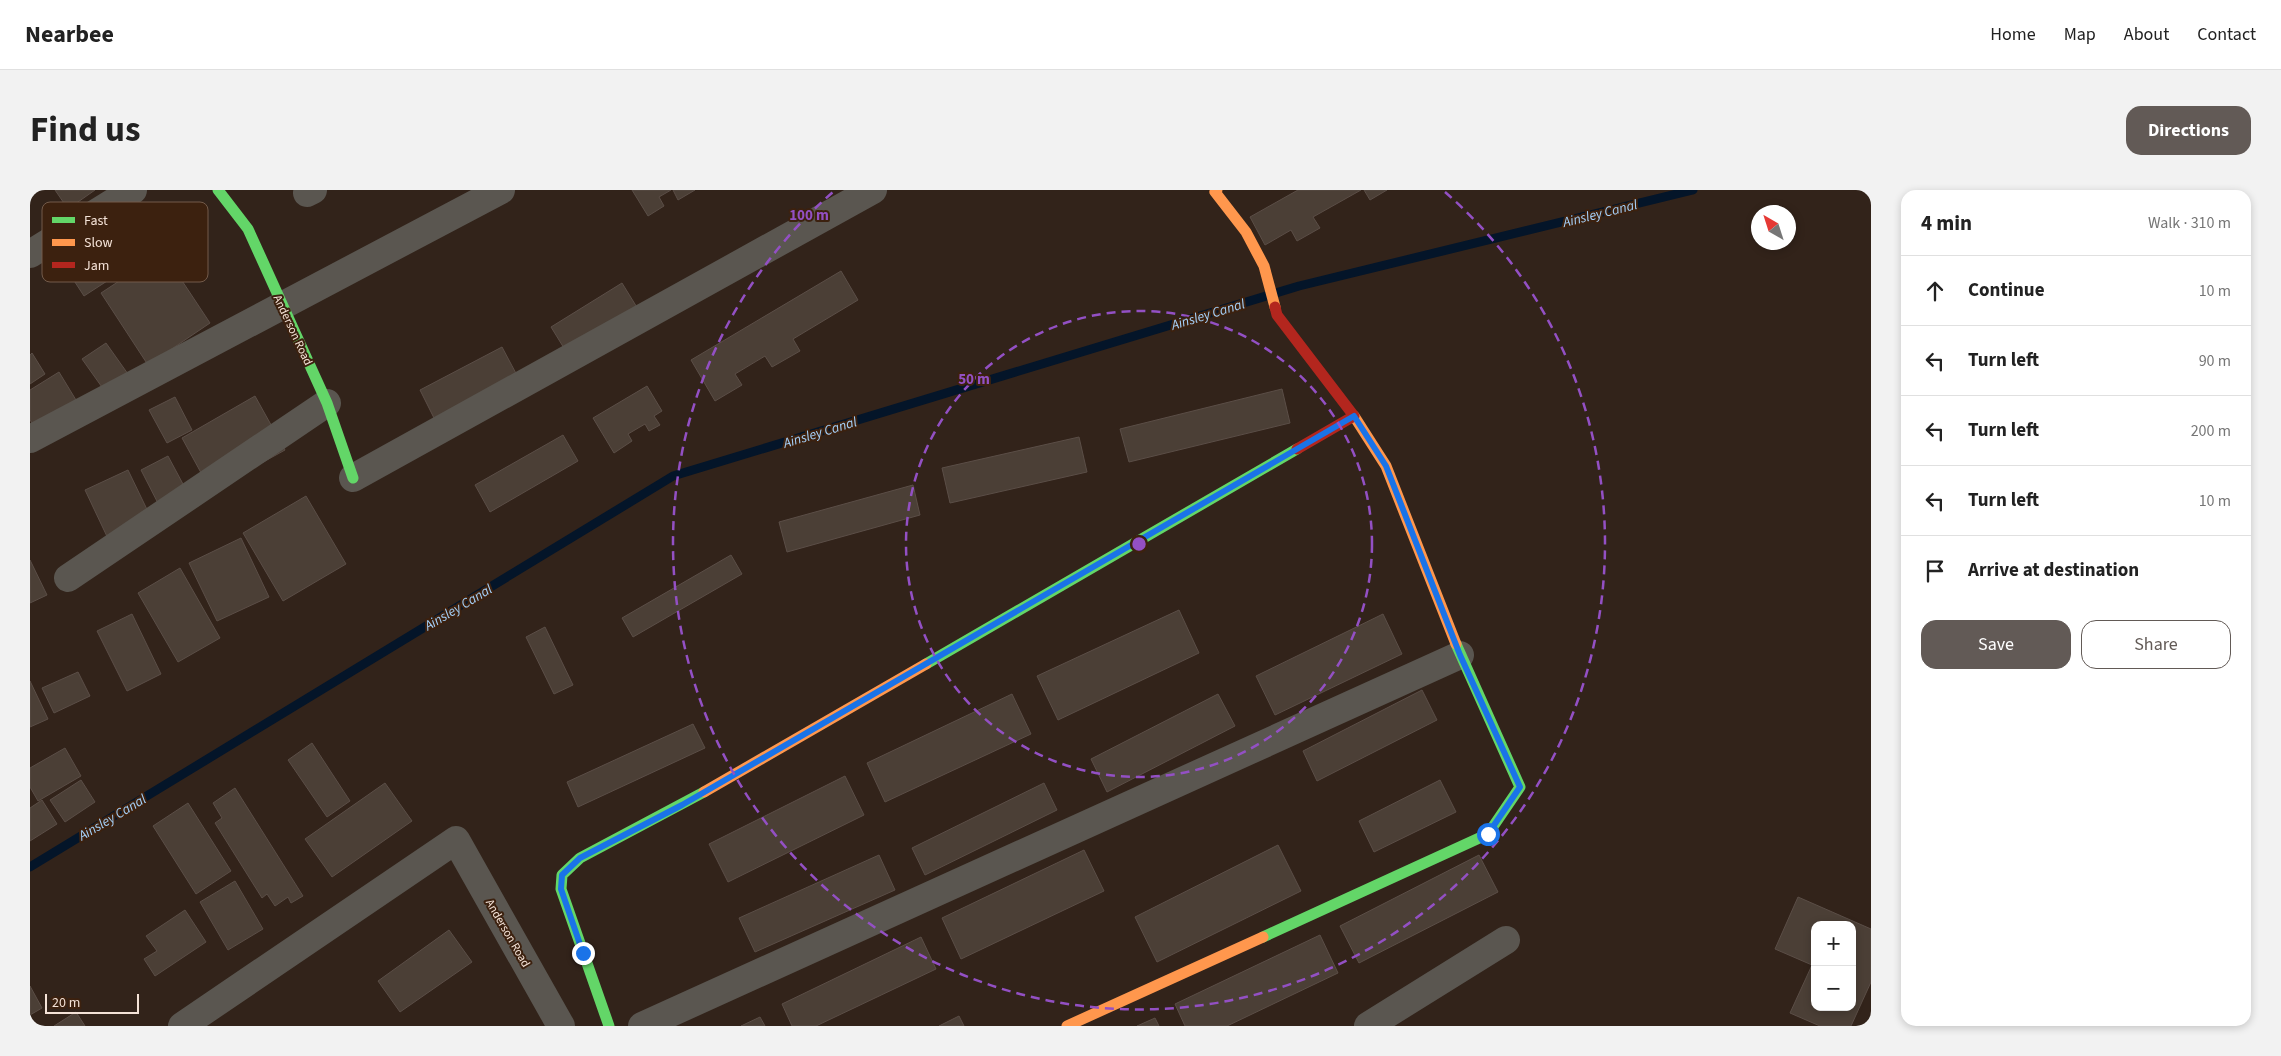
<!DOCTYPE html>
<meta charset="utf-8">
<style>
:root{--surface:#fff;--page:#f2f2f2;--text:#222;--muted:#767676;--line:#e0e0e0;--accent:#625a56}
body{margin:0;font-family:"Source Sans 3",sans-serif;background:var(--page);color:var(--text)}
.controls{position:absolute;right:15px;bottom:15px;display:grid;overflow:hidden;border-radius:10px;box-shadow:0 2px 8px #0003}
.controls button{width:45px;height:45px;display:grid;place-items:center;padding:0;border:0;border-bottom:1px solid var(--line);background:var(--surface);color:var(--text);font:25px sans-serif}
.compass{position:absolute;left:1721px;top:15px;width:45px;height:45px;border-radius:50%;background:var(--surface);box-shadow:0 2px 8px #0003;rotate:321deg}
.scale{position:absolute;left:15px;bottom:12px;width:94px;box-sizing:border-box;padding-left:5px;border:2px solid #f4e2d7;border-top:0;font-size:14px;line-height:18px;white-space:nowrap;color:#f4e2d7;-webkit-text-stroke:4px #3c210f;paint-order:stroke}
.stop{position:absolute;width:15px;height:15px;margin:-11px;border:4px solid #1a73e8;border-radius:50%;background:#fff}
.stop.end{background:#1a73e8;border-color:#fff;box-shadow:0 1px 5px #0008}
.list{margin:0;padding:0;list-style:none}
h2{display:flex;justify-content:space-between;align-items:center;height:65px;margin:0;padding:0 20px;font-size:21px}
h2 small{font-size:16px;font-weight:400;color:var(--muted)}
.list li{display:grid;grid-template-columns:32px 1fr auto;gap:15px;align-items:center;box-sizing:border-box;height:70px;padding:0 20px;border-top:1px solid var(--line)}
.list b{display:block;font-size:19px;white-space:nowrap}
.list em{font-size:16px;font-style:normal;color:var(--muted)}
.actions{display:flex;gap:10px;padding:15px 20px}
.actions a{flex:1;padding:11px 0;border:1px solid var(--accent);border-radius:15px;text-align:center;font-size:18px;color:var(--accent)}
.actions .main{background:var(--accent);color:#fff}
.icon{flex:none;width:28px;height:28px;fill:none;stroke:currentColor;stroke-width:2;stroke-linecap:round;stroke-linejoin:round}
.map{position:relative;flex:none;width:1841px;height:836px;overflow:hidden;border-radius:15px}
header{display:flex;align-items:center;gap:30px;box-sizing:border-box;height:70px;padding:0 25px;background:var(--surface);border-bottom:1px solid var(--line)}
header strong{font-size:24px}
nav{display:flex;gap:28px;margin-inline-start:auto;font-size:18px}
.intro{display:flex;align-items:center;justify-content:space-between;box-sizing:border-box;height:120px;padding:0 30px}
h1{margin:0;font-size:35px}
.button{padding:12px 22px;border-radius:15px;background:var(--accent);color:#fff;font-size:18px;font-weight:700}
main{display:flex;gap:30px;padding:0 30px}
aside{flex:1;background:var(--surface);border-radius:15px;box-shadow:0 2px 8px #0003}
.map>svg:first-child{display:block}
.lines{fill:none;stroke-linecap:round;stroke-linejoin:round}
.stream{stroke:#041529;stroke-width:9}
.building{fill:#4b3f36;stroke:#5b4e47;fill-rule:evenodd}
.street{stroke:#5a5650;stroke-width:28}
.fast{stroke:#63d668;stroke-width:11}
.slow{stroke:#ff974d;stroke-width:11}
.jam{stroke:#b3261e;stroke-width:11}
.route{stroke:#1a73e8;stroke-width:6}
.ring{fill:none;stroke:#9350c4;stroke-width:2.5;stroke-dasharray:9 6}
.labels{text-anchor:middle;stroke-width:4;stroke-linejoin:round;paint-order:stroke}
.street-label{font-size:12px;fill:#f4e2d7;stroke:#3c210f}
.water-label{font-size:14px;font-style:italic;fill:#a5d1fa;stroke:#3c210f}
.key{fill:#3c210f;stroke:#735b4b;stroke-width:1}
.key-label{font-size:14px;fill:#f4e2d7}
.centre{fill:#9350c4;stroke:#3c210f;stroke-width:2.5}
.ring-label{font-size:15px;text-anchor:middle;font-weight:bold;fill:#9350c4;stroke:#3c210f;stroke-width:4;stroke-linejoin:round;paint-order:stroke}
</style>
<header>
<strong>Nearbee</strong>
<nav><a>Home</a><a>Map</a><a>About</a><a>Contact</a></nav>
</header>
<div class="intro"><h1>Find us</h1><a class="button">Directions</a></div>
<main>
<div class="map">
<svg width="1841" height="836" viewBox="0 0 1841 836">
<rect width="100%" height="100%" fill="#32231a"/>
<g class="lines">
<polyline class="stream" points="0,677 643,286 1269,96 1663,0"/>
</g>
<g class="building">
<polygon points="25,0 65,0 38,19"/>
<polygon points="602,0 641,0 629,7 634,16 618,26"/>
<polygon points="643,0 665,0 648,10"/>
<polygon points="1268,0 1331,0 1283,27 1290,38 1267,51 1261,40 1235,55 1220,27"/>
<polygon points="1334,0 1357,0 1340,10"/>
<polygon points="84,26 111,69 54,106 26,63"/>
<polygon points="133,62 180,133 118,175 71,103"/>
<polygon points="811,81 828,110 763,149 770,161 742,177 735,166 705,184 712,195 685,211 661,170"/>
<polygon points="592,93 608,119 537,163 521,137"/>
<polygon points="76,153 98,184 74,200 52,169"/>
<polygon points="472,157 489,189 406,232 390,200"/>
<polygon points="2,163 15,184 0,194 0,165"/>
<polygon points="29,182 46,210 4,236 0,230 0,200"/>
<polygon points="617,196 632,221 624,226 630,235 619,241 615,234 598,244 602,251 584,263 563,228"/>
<polygon points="1252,199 1260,233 1099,272 1090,239"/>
<polygon points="225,206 255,260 181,301 152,248"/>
<polygon points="145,207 162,240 137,253 119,220"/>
<polygon points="533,245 548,271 460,322 445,295"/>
<polygon points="1049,247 1057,282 920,313 912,278"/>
<polygon points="138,266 161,309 133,323 111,280"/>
<polygon points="98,280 125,336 82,357 55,300"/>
<polygon points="883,295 890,325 757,362 749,332"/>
<polygon points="276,306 316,374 253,411 213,343"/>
<polygon points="211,348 239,407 187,431 159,373"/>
<polygon points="701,365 712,384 603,447 592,428"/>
<polygon points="0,370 17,405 0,413"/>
<polygon points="150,378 190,448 148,472 108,403"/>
<polygon points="1149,420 1169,463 1028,530 1007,486"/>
<polygon points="102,424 131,484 97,501 67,441"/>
<polygon points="1353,424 1372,464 1245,525 1226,486"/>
<polygon points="515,437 543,495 524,504 496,447"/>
<polygon points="48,482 60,506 24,523 12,498"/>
<polygon points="0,491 18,529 0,537"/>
<polygon points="1392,500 1407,530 1287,591 1273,561"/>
<polygon points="982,504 1001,544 855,612 837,573"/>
<polygon points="1188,504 1205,536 1077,602 1061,569"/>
<polygon points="663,534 675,558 548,617 537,592"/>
<polygon points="282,553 320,611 297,627 258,570"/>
<polygon points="35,558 51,586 8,611 0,597 0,578"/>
<polygon points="815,586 834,625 698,692 679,654"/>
<polygon points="51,590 65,612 35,632 20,610"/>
<polygon points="1410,590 1426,622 1344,662 1329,631"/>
<polygon points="355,593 382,631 302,687 275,649"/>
<polygon points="1014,593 1027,620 895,685 882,658"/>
<polygon points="205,598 273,706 261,713 258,707 245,716 237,704 232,708 185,633 192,628 183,613"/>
<polygon points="12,610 27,634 0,651 0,618"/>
<polygon points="158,613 201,681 166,704 123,636"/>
<polygon points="1248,655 1271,701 1127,772 1105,727"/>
<polygon points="1054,660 1074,701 931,769 912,728"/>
<polygon points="849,665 865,700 725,762 709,728"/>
<polygon points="1449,665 1468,702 1329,773 1310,736"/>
<polygon points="205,691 233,739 198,760 170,712"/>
<path d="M1768 707 1841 739V792L1821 836H1790L1760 823 1782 775 1745 759ZM1785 735H1822V817H1785Z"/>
<polygon points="155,720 176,752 125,786 114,769 127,761 116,746"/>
<polygon points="419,740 442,772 370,822 348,791"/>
<polygon points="1290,745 1308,783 1197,836 1155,836 1145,814"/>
<polygon points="891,747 906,779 786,836 762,836 752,814"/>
<polygon points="0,796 12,818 0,825"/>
<polygon points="46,822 55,836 24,836"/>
<polygon points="929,826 934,836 909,836"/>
<polygon points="730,827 735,836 711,836"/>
<polygon points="1125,828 1129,836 1107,836"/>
</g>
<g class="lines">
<g class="street">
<polyline points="277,3 283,0"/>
<polyline points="0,64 103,0"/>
<polyline points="0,249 471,0"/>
<polyline points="323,288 843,0"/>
<polyline points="38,388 297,213"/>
<polyline points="152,836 426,650 531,836"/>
<polyline points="612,836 1430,465"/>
<polyline points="1338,836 1476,750"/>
</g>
<g class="fast">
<polyline points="188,0 218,39 297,213 323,288"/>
<polyline points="896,474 1267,259"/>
<polyline points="1233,747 1458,644 1490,597 1426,454"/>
<polyline points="579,836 531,699 532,685 550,668 674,602"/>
</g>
<g class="slow">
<polyline points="1187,0 1185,2 1216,42 1234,76 1245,117"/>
<polyline points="1324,226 1356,276 1426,454"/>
<polyline points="674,602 896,474"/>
<polyline points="1037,836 1233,747"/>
</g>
<polyline class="jam" points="1245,117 1247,125 1324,226 1267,259"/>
</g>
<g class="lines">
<polyline class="route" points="553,763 531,699 532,685 550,668 652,615 1324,226 1356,276 1430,465 1490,597 1458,644"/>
</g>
<g class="ring">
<circle cx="1109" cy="354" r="233"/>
<path d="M1415 2A466 466 0 1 1 803 2"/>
</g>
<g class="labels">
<g class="street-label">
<text transform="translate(263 140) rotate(65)" y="4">Anderson Road</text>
<text transform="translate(478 743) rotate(60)" y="4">Anderson Road</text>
</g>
<g class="water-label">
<text transform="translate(1570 23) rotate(-14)" y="5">Ainsley Canal</text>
<text transform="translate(1178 124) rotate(-17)" y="5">Ainsley Canal</text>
<text transform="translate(790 242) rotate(-17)" y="5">Ainsley Canal</text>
<text transform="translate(428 417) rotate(-31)" y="5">Ainsley Canal</text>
<text transform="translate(82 627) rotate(-31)" y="5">Ainsley Canal</text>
</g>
</g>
<rect x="12" y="12" width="166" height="80" rx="8" class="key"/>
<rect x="22" y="27" width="23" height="6" fill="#63d668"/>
<rect x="22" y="49" width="23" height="7" fill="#ff974d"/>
<rect x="22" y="72" width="23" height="6" fill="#b3261e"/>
<g class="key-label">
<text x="54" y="35">Fast</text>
<text x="54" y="57">Slow</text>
<text x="54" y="80">Jam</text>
</g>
<circle cx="1109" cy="354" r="8" class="centre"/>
<g class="ring-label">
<text x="779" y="30">100 m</text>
<text x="944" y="194">50 m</text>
</g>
</svg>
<div class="controls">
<button>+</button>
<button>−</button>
</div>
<svg class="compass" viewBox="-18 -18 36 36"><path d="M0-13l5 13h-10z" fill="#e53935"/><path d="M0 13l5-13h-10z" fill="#767676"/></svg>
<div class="scale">20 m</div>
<div class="stop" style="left:1458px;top:644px"></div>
<div class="stop end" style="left:553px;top:763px"></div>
</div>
<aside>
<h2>4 min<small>Walk · 310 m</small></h2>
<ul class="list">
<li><svg class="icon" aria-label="ahead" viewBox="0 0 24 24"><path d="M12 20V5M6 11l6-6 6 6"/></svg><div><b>Continue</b></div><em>10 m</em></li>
<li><svg class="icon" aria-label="left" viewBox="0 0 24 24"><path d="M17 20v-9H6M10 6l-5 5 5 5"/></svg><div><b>Turn left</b></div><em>90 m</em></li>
<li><svg class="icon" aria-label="left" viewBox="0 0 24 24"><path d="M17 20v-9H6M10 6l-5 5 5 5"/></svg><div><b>Turn left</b></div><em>200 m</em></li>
<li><svg class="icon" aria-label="left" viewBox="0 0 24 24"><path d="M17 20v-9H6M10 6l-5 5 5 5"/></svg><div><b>Turn left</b></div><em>10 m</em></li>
<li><svg class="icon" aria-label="arrive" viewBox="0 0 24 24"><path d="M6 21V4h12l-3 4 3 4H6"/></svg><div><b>Arrive at destination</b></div></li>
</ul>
<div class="actions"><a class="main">Save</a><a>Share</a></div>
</aside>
</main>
